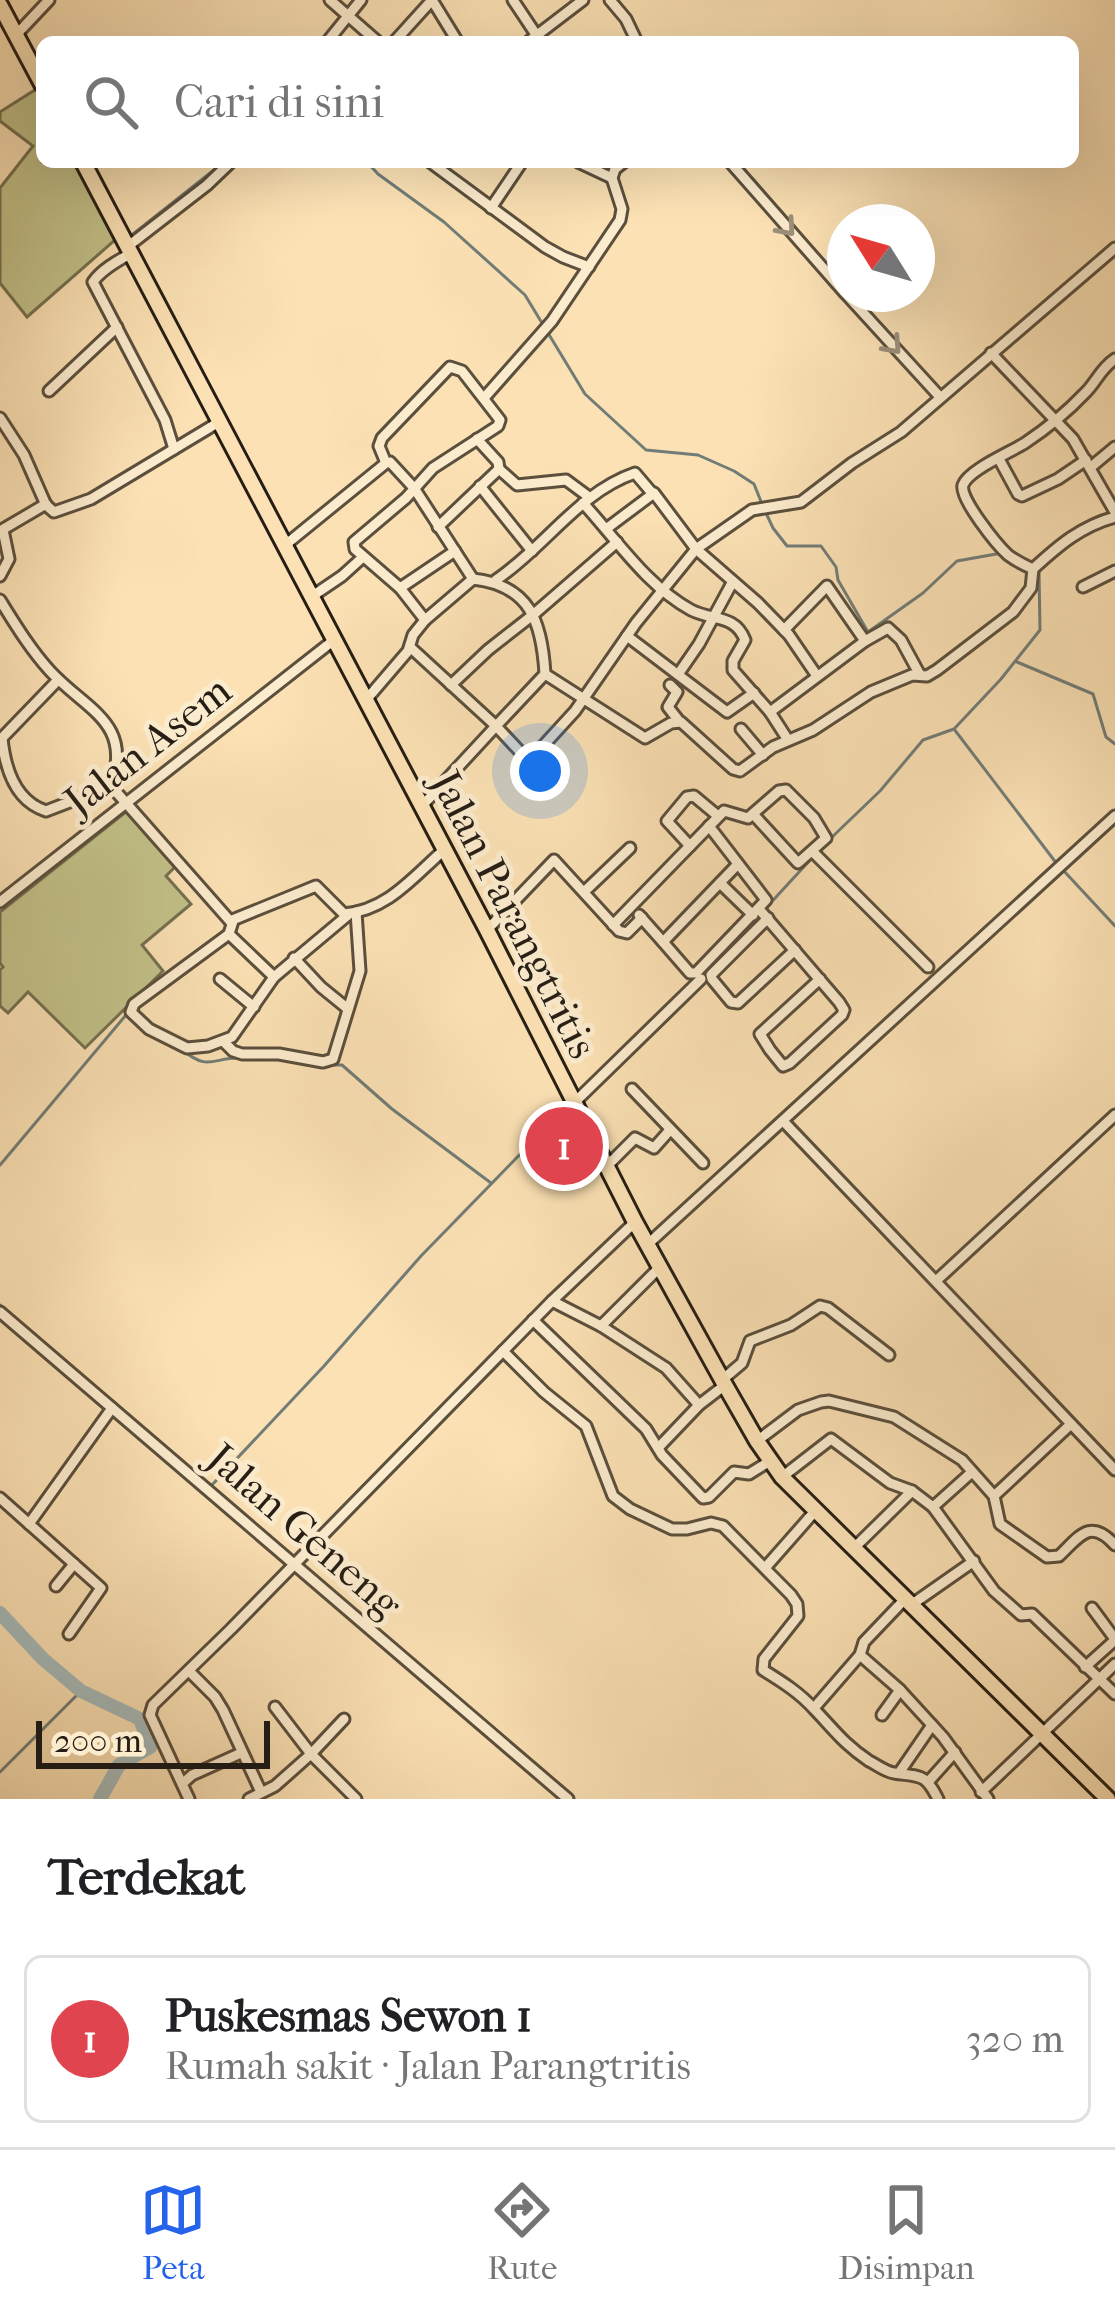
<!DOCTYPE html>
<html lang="id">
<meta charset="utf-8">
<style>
:root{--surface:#fff;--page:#f2f2f2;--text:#202124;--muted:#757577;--line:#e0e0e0;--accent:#2563eb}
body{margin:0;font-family:"IM FELL French Canon",serif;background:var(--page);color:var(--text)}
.compass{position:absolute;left:827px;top:204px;width:108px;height:108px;border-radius:50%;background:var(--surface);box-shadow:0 12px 48px #0002;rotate:307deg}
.scale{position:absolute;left:36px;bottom:30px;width:234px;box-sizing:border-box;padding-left:12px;border:6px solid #261e15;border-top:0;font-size:33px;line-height:42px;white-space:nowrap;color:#261e15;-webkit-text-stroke:9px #fcecce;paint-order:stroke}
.you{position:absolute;left:540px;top:771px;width:42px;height:42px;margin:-30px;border:9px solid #fff;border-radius:50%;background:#1a73e8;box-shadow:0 0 0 18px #1a73e833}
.badge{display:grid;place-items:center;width:78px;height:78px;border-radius:50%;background:var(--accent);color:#fff;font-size:39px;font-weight:700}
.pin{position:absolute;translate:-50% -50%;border:6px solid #fff;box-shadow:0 3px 12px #0006}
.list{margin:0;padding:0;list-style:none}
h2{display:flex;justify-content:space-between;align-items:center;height:156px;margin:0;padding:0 48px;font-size:51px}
h2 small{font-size:39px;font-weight:400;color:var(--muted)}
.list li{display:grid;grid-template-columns:78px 1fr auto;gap:36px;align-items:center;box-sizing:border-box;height:168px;margin:0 24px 24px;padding:0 24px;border:3px solid var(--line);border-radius:18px}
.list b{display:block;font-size:45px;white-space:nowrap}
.list p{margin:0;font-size:39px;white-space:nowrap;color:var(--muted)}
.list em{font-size:39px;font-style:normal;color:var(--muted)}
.icon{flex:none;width:66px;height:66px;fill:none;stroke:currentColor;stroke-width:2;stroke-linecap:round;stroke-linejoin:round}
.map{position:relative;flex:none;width:1115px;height:1799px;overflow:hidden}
.search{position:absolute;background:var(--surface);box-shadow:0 12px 48px #0002;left:36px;right:36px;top:36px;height:132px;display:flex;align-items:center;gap:30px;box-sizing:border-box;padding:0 42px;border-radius:18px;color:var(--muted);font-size:45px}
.sheet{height:348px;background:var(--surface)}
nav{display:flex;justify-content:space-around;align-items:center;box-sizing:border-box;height:168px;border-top:3px solid var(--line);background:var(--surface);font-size:33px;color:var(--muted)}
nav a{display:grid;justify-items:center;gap:6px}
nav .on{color:var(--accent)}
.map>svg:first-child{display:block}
.green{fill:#c3c189;stroke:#74704f;stroke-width:3}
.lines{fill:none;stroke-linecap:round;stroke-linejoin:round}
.stream{stroke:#727c77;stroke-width:3}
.river{stroke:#a5bab9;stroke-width:14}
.minor-casing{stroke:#5b4f3d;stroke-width:15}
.primary-casing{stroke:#261e15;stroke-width:20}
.minor{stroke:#fcecce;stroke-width:9}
.primary{stroke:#fbe1b4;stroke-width:14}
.oneway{stroke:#9c8f7b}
.labels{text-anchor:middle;stroke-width:10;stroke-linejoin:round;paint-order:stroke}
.street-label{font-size:42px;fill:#261e15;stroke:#fcecce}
</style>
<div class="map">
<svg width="1115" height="1799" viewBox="0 0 1115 1799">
<rect width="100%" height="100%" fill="#fbe1b4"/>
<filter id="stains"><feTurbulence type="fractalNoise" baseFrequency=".00167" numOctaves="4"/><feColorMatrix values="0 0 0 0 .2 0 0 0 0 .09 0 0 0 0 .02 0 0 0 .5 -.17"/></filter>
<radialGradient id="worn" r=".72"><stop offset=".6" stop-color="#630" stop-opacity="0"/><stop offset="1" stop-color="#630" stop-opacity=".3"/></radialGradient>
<g class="green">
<polygon points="38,88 42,96 42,162 76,162 115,240 27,317 0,283 0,188 33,146 0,121 0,112"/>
<polygon points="127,811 177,865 166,876 191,904 142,945 163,971 85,1048 28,992 8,1013 0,1006 0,970 3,967 0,963 0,912"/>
</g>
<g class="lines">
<g class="stream">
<polyline points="367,162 378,174 444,222 525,295 585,394 646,450 698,455 734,471 754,484 762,504"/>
<polyline points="128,238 224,162"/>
<polyline points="766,513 773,528 787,546 821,546 836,567 838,580 868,632 923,593 957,561 1002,553"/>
<polyline points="1017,662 1093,694 1106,737 1115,744"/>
<polyline points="954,729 1057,864"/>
<polyline points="830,839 880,791 923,740 954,729 1001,679 1040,630 1039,571 1036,569"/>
<polyline points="1063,870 1115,926"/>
<polyline points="765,909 811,859"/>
<polyline points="706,969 758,916"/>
<path d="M183 1050C208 1072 214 1057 240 1058"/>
<polyline points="327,1065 342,1065 392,1109 491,1183"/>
<polyline points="0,1165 126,1015"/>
<polyline points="0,1305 211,1486 324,1366 421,1256 569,1104"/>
<polyline points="0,1772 81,1691"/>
</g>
<polyline class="river" points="0,1613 43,1659 81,1691 140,1719 150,1747 119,1765 100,1799"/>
<defs>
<g id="minor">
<polyline points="330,0 378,42"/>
<polyline points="432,0 456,39"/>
<polyline points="513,0 537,36"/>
<polyline points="610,0 626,19 637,42"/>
<polyline points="16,35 49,0"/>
<polyline points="327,42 361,0"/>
<polyline points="394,42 432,0"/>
<polyline points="528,42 583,0"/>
<polyline points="430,162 545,247 563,257 589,267"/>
<polyline points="578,162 612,178"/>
<polyline points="730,162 845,293"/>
<polyline points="491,208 522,162"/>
<polyline points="127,247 207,185 231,162"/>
<path d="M130 254C117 261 101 270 93 282L165 420 174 449"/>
<polyline points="846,294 940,397"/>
<polyline points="991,353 1073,439 1115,512"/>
<polyline points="49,391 117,327"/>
<polyline points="484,398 552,321 620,220 622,209 612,178 615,169 624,162"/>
<polyline points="0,418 24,455 46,505 54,512 91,499 219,422"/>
<polyline points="999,459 1018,494 1022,496 1058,479 1086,460"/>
<polyline points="386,463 379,446 382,438 450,367 462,371 500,420 498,426 433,468 406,498 354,542 355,549 400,588 425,620"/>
<polyline points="1091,467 1115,447"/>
<polyline points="499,469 517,485 566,480 589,497"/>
<polyline points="480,486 532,551"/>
<path d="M583 503C616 539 647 586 691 610 712 621 735 614 745 640L733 661V670L770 712 788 740"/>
<polyline points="438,527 499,469 498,462 477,439"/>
<polyline points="606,529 654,493 696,549 758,603 789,635 817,676"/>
<polyline points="0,531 46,504"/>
<polyline points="284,546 386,463 390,462 414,488 473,579"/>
<path d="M1033 569C1024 565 1016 561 1008 555 997 545 959 498 963 485 968 470 1011 452 1025 443 1046 429 1067 412 1084 394 1096 383 1100 369 1115 359"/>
<polyline points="0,576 9,559 3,530"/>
<path d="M496 580C545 547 579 492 635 473L652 493"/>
<polyline points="1083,587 1115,571"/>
<polyline points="400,588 455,551"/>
<polyline points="311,597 342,576 363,557"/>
<path d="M0 600C15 624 30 649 50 671 87 711 133 722 111 786"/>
<polyline points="784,630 827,586 865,641"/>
<polyline points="627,636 727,712 754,693"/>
<polyline points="410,647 496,726 422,806"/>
<polyline points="679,673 699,644 732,583"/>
<path d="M545 674 645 738 671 723 681 722 733 769 740 771 773 747 813 730 871 692 912 675 927 676 937 670 1013 612 1031 588 1033 569C1058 546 1081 526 1115 517"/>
<path d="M58 680 2 738C5 768 15 801 46 811L111 786"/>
<polyline points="451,685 488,650 534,614 617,542"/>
<polyline points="670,685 677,692 668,707 679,721"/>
<path d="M366 700 408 651 413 635 425 620 473 579C530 585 542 622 545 674L496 726 525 757 531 759 575 711 636 623 696 549 752 510 801 502 852 463 901 432 1115 248"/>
<polyline points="770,712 865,641 888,628 901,640 920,675"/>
<polyline points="741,729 763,755"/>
<path d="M111 786 230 921 316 886 344 914C388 910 413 877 444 850"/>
<polyline points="690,846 667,821 687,797 694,796 718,816"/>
<polyline points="813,852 928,967"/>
<polyline points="720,883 753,915"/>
<polyline points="585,891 630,848"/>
<polyline points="0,902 334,640"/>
<polyline points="759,909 839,1002 844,1010 842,1015 790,1063 783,1066 770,1050 760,1034 820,979"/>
<polyline points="639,915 663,942 738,864"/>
<polyline points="768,918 711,975 712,979 731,1002 738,1003 795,950"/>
<polyline points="233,921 229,934 134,1004 131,1012 149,1029 187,1048 208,1046 232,1037 274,977 348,915"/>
<polyline points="613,925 724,811 748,818 779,791 786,790 814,818 826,838 798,863 753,814"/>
<polyline points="487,930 554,860 619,931 627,933 642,918"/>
<polyline points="229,934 274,977"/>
<polyline points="663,942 690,973 696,973 766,900 709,826"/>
<polyline points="294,958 321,987 348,1009"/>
<polyline points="220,979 254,1007"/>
<polyline points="224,1042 233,1051 242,1054 279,1054 323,1062 333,1059 360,971 356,912"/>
<polyline points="632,1089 703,1163"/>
<polyline points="575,1102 701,979"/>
<polyline points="784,1122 1115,1470"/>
<polyline points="607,1166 635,1138 654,1148 670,1130"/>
<polyline points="648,1244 1115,816"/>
<polyline points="937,1280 1115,1115"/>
<polyline points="552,1301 601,1326 666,1368 699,1405"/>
<polyline points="0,1312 568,1799"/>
<polyline points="533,1320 646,1429 662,1455 703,1498 709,1497 734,1472 749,1474 770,1461"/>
<polyline points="601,1326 660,1267"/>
<path d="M503 1351 544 1392 586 1426 613 1496 630 1509 672 1529H687L711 1523 723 1526 791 1595 797 1604 798 1616 764 1659 763 1670C781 1681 800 1693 815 1710 835 1731 844 1744 869 1761 877 1765 886 1772 894 1773 921 1777 925 1773 938 1799"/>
<polyline points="722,1380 742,1363 750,1341 791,1325 820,1306 828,1308 889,1355"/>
<path d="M757 1441 798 1410 821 1402 829 1401 894 1417 962 1460 994 1496 1000 1524 1047 1557 1059 1556C1079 1537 1090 1517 1115 1545"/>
<polyline points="658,1448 699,1405 725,1385"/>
<polyline points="782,1477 831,1439 890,1483 912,1491 933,1507 972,1472"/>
<polyline points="994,1496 1071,1424"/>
<polyline points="0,1498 101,1588 69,1634"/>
<polyline points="933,1507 994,1591 1021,1615 1032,1614 1115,1694"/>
<polyline points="29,1524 112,1408"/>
<polyline points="854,1548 912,1491"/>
<polyline points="765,1568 816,1510"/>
<polyline points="56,1586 74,1564"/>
<polyline points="905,1599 864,1642 860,1655 900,1690 943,1737 988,1799"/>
<polyline points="911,1605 974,1561"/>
<polyline points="1092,1608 1115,1639"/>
<polyline points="1085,1667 1115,1640"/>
<polyline points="189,1671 215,1697 223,1710 261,1792"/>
<polyline points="275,1707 311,1754 344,1719"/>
<polyline points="814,1708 860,1655"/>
<polyline points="882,1715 900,1690"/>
<polyline points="899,1773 932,1725"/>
<polyline points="929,1781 955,1752"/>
<polyline points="183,1783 192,1775 241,1753"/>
<polyline points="981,1792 1115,1664"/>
<polyline points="189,1799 150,1715 153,1705 231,1629 552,1301 635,1222"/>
<polyline points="249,1799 275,1786 311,1754 356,1799"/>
</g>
<g id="primary">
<polyline points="0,5 42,84"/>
<polyline points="83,162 487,930 635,1222 725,1385 757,1441 782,1477 1108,1799"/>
</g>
</defs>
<use href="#minor" class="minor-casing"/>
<use href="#primary" class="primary-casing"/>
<use href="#minor" class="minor"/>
<use href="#primary" class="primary"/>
</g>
<defs><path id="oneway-chevron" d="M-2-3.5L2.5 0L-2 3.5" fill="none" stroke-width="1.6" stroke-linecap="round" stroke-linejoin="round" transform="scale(3)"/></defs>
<g class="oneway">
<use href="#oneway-chevron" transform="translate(787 228) rotate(49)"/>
<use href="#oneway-chevron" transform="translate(893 346) rotate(48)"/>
</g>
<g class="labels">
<g class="street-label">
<text transform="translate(147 745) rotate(-38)" y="15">Jalan Asem</text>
<text transform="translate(515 914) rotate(63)" y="15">Jalan Parangtritis</text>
<text transform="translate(305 1530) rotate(41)" y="15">Jalan Geneng</text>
</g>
</g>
<rect width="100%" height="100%" filter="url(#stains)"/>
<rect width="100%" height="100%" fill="url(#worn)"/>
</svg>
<svg class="compass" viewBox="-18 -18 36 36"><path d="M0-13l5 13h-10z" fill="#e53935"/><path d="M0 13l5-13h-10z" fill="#757577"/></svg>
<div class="scale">200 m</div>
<div class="you"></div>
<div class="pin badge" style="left:564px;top:1146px;background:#e0444e">1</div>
<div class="search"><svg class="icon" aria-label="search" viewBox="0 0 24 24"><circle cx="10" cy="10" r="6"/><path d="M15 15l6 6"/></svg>Cari di sini</div>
</div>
<section class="sheet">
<h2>Terdekat<small></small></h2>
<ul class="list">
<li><span class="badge" style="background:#e0444e">1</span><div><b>Puskesmas Sewon 1</b><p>Rumah sakit · Jalan Parangtritis</p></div><em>320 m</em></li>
</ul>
</section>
<nav>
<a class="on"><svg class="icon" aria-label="map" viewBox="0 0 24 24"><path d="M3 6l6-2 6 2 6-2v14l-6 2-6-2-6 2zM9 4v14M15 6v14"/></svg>Peta</a>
<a><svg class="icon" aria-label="directions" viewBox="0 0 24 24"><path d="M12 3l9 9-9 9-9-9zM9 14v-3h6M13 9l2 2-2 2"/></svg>Rute</a>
<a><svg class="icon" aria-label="saved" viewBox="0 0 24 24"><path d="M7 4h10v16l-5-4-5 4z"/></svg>Disimpan</a>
</nav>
